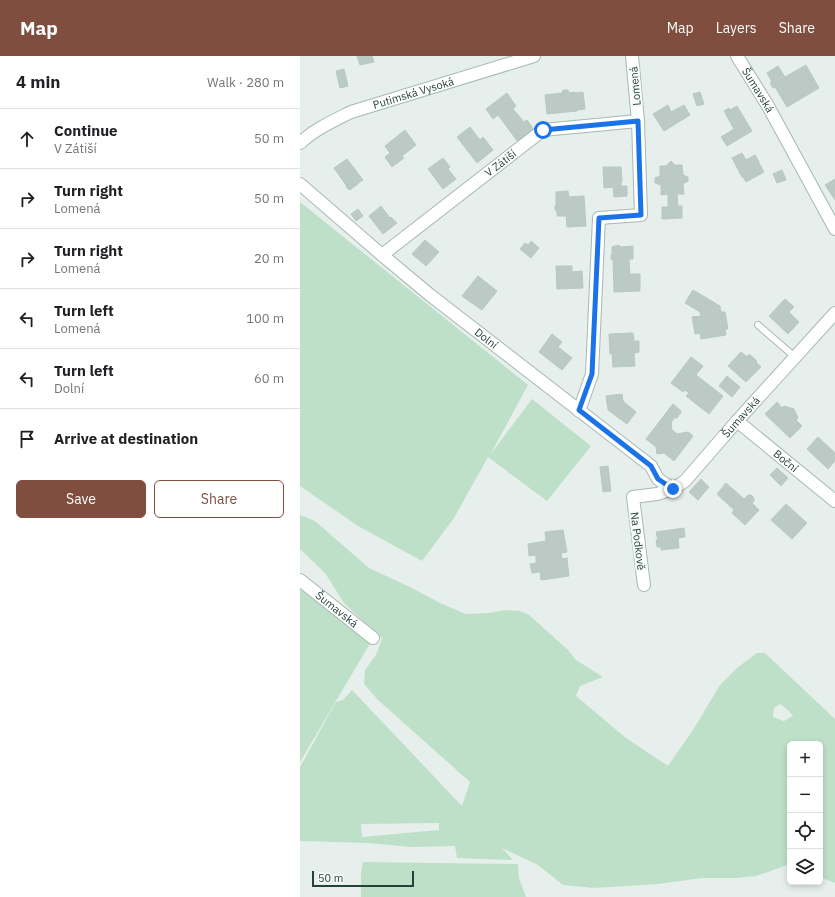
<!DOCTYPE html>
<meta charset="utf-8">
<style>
:root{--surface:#fff;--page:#f6f6f6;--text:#202124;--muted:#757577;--line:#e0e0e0;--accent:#7f4e3f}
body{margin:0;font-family:"IBM Plex Sans",sans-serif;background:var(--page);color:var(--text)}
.controls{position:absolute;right:12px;bottom:12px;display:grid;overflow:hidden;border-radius:6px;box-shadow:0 2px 6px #0003}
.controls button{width:36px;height:36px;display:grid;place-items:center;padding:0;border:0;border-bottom:1px solid var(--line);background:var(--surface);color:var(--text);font:20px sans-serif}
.scale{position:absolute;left:12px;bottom:10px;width:102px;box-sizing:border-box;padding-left:4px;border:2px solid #24423a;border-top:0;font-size:11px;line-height:14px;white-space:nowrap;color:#24423a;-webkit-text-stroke:3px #f7fbf9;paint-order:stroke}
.stop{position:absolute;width:12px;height:12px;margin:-9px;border:3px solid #1a73e8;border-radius:50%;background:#fff}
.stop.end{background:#1a73e8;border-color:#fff;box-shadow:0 1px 4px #0008}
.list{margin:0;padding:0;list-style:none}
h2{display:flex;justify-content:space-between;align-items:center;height:52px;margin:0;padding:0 16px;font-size:17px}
h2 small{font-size:13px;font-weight:400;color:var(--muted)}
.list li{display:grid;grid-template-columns:26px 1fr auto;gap:12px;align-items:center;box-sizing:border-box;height:60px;padding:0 16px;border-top:1px solid var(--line)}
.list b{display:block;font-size:15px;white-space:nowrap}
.list p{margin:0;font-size:13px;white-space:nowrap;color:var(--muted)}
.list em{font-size:13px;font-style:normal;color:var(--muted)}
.actions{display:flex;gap:8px;padding:12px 16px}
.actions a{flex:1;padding:9px 0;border:1px solid var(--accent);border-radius:6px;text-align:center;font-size:14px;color:var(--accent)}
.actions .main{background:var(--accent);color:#fff}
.icon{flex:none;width:22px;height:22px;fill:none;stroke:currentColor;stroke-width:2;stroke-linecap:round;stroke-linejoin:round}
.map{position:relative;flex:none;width:535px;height:841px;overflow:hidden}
header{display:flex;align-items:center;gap:24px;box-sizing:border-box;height:56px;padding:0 20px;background:var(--accent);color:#fff}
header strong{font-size:19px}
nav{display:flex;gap:22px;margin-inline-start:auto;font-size:14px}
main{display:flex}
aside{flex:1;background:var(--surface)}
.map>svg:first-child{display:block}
.green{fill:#bfe0c8;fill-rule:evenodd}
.building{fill:#bbcac4;stroke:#b8c9c2}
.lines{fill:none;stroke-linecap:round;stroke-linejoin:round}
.service-casing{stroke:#a8b8b2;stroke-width:8}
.minor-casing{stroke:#a8b8b2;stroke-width:14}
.secondary-casing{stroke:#a4bbb3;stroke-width:14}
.service{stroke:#fff;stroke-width:6}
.minor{stroke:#fff;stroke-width:12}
.secondary{stroke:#fff;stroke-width:12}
.route{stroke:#1a73e8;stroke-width:5}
.labels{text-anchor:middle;stroke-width:4;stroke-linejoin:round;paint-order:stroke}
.street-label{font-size:11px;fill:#24423a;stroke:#f7fbf9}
</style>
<header>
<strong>Map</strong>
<nav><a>Map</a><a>Layers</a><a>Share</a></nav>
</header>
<main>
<aside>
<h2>4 min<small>Walk · 280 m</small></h2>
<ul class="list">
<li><svg class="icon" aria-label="ahead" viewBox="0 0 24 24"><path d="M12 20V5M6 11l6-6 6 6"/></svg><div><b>Continue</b><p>V Zátiší</p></div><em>50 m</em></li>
<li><svg class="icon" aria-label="right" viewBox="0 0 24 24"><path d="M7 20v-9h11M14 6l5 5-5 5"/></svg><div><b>Turn right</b><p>Lomená</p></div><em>50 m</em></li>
<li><svg class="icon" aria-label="right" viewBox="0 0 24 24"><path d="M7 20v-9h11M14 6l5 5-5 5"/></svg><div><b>Turn right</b><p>Lomená</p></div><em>20 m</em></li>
<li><svg class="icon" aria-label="left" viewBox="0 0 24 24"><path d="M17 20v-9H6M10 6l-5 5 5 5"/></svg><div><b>Turn left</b><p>Lomená</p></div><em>100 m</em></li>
<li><svg class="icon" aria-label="left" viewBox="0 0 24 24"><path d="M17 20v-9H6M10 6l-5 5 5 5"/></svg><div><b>Turn left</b><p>Dolní</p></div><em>60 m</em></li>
<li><svg class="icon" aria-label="arrive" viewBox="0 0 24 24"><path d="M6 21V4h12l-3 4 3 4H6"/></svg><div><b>Arrive at destination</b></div></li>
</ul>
<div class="actions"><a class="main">Save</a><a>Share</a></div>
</aside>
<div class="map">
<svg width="535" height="841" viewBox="0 0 535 841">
<rect width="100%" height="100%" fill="#e6efeb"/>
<g class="green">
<polygon points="0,146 228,329 190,399 232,343 291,390 247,445 188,401 154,462 122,505 58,470 0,430"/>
<path d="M0 459 15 465 69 512 112 532 140 547 166 558 188 557 206 554 220 555 229 559 268 594 276 604 303 621 280 630 276 640 326 682 368 710 393 674 420 629 437 612 457 597H465L535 663V827L520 821V688H490V808L456 820 435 822H402L358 828 294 832 263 829 238 809 202 792 213 804 157 802 155 790 112 791 68 787 0 785V711L36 646 43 644 52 634 162 750 170 726 78 644 64 628 65 614 76 599 82 583 79 578 63 565 44 547 25 517 0 493ZM480 648 488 654 493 660 484 665 473 661 474 652ZM139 767V774L62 781 61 768Z"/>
<polygon points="0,517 72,584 0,706"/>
<polygon points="63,806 218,808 219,822 226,841 61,841 61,816"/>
</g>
<g class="building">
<polygon points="57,0 72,0 74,6 60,9"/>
<polygon points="506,9 519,32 487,51 475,31 473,32 470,27 472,26 467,17 478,10 485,21"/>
<polygon points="44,13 48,30 40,32 36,15"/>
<polygon points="263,34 268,34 269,37 275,36 275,37 283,36 285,53 277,54 277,55 247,58 245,39 262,37"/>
<polygon points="400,36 404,48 397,50 393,38"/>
<polygon points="207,37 216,50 213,53 224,66 227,64 234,74 218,86 198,59 193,63 186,53"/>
<polygon points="368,49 371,56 384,49 390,59 364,75 353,58"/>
<polygon points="437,50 452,75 427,90 421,81 434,73 424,55 429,52 430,54"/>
<polygon points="170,71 180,84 183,81 193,94 177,107 157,81"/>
<polygon points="105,74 116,89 102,100 104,102 92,111 85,101 90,97 85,90"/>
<polygon points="442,97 446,104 455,99 459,106 459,107 464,116 446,126 443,121 442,121 432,102"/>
<polygon points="143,102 150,111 148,113 156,123 143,133 128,113"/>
<polygon points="47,103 63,124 58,127 57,129 55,130 50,134 47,132 46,129 34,112"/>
<polygon points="371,105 375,109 382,109 383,119 388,121 388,125 383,128 384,138 377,138 378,150 382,150 382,162 362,163 362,151 368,151 368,138 361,139 361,129 355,127 355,122 360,120 360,110 366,110"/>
<polygon points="303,111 321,111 322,126 321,126 321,130 327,130 327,140 314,141 313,131 304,132"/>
<polygon points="482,114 486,124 477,127 473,118"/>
<polygon points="535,123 535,144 525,129"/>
<polygon points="268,135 269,141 284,140 286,170 267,171 266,160 257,160 257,155 255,154 255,150 256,149 256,136"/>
<polygon points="81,150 90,162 91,161 97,167 83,178 69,160"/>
<polygon points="58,153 63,160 56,165 51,158"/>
<polygon points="125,184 139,196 126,210 112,198"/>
<polygon points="231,185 239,192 231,202 220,193 225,187 228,189"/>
<polygon points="319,189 320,191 333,190 333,203 329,203 330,218 340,218 340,235 314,236 313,204 311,203 311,199 312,198 312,191 315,190"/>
<polygon points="256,210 272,210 272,216 282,215 283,232 257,233"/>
<polygon points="178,220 197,235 182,254 162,240"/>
<polygon points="393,234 420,250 421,256 425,256 428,273 425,273 426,279 401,283 400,277 395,278 392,261 401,260 400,256 385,247"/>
<polygon points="485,243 494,251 489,256 499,266 488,278 469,260"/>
<polygon points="333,277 334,285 339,285 339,296 334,297 335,310 313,311 312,297 310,298 309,278"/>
<polygon points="252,278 262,286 258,291 272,302 262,314 239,296"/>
<polygon points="441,296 447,301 449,298 457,305 456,306 461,311 446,326 428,310"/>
<polygon points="391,301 403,310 396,319 423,340 409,358 386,340 389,337 385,334 383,336 371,327"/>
<polygon points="427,320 440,331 432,341 419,330"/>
<polygon points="322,338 323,345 336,356 327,368 308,354 306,340"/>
<polygon points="477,346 482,352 484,350 494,353 498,362 496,364 502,370 490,382 465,358"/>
<polygon points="373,348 381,355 381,356 377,362 374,362 371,367 372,374 377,378 388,376 393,380 374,405 364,397 357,398 356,391 346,383"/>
<polygon points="518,381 535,397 535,405 528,413 507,393"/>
<polygon points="308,410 311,435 303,436 300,411"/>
<polygon points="477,412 488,422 481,430 470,419"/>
<polygon points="401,423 409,431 398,444 389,436"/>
<polygon points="426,427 444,443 448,439 451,439 454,442 454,445 452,447 459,454 445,469 432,457 434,454 417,438"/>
<polygon points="486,448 507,467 492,483 471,464"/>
<polygon points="384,472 385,481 378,482 379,492 361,494 361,491 357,491 356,484 358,484 356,476"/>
<polygon points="263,474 267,496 261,497 262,503 268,502 267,503 269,520 241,524 240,516 232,517 230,508 236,507 236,499 229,500 228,488 246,485 245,476"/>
</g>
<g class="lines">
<defs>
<polyline id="service" points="458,269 495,301"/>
<g id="minor">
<path id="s1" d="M437 0 468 50 535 173"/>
<path id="s2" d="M0 128 82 199 130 239 351 410 358 423 373 433"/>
<path id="s3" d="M82 199 243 74 338 65"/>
<polyline points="279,355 292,318 299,162 341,159 338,65 332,0"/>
<path id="s4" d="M437 365 535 445"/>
<path id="s5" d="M0 524 73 582"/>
<path id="s6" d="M344 529 333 441 357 438 373 433 385 425 437 365 535 257"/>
</g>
<g id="secondary">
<path id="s7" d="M0 87C15 73 33 65 51 56L234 0"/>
</g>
</defs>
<use href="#service" class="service-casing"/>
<use href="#minor" class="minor-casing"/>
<use href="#secondary" class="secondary-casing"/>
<use href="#service" class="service"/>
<use href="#minor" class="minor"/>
<use href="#secondary" class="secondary"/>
</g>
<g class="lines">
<polyline class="route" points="243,74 338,65 341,159 299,162 292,318 279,354 351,410 358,423 373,433"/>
</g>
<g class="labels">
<g class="street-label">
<text transform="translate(335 30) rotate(-95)" y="4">Lomená</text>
<text dy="4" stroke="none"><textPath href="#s1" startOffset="40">Šumavská</textPath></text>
<text dy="4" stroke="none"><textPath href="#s7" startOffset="125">Putimská Vysoká</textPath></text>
<text dy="4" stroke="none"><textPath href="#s3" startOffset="150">V Zátiší</textPath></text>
<text dy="4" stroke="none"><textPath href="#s2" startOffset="242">Dolní</textPath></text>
<text dy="4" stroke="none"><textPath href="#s6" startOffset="229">Šumavská</textPath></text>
<text dy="4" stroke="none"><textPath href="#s4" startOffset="63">Boční</textPath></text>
<text transform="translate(338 485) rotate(83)" y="4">Na Podkově</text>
<text dy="4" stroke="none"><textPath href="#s5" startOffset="47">Šumavská</textPath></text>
</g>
</g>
</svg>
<div class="controls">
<button>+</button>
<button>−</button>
<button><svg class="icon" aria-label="locate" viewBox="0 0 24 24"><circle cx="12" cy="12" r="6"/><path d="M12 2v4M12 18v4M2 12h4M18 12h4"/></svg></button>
<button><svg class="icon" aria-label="layers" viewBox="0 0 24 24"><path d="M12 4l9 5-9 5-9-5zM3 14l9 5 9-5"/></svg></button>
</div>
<div class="scale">50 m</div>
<div class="stop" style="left:243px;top:74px"></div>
<div class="stop end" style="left:373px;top:433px"></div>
</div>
</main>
